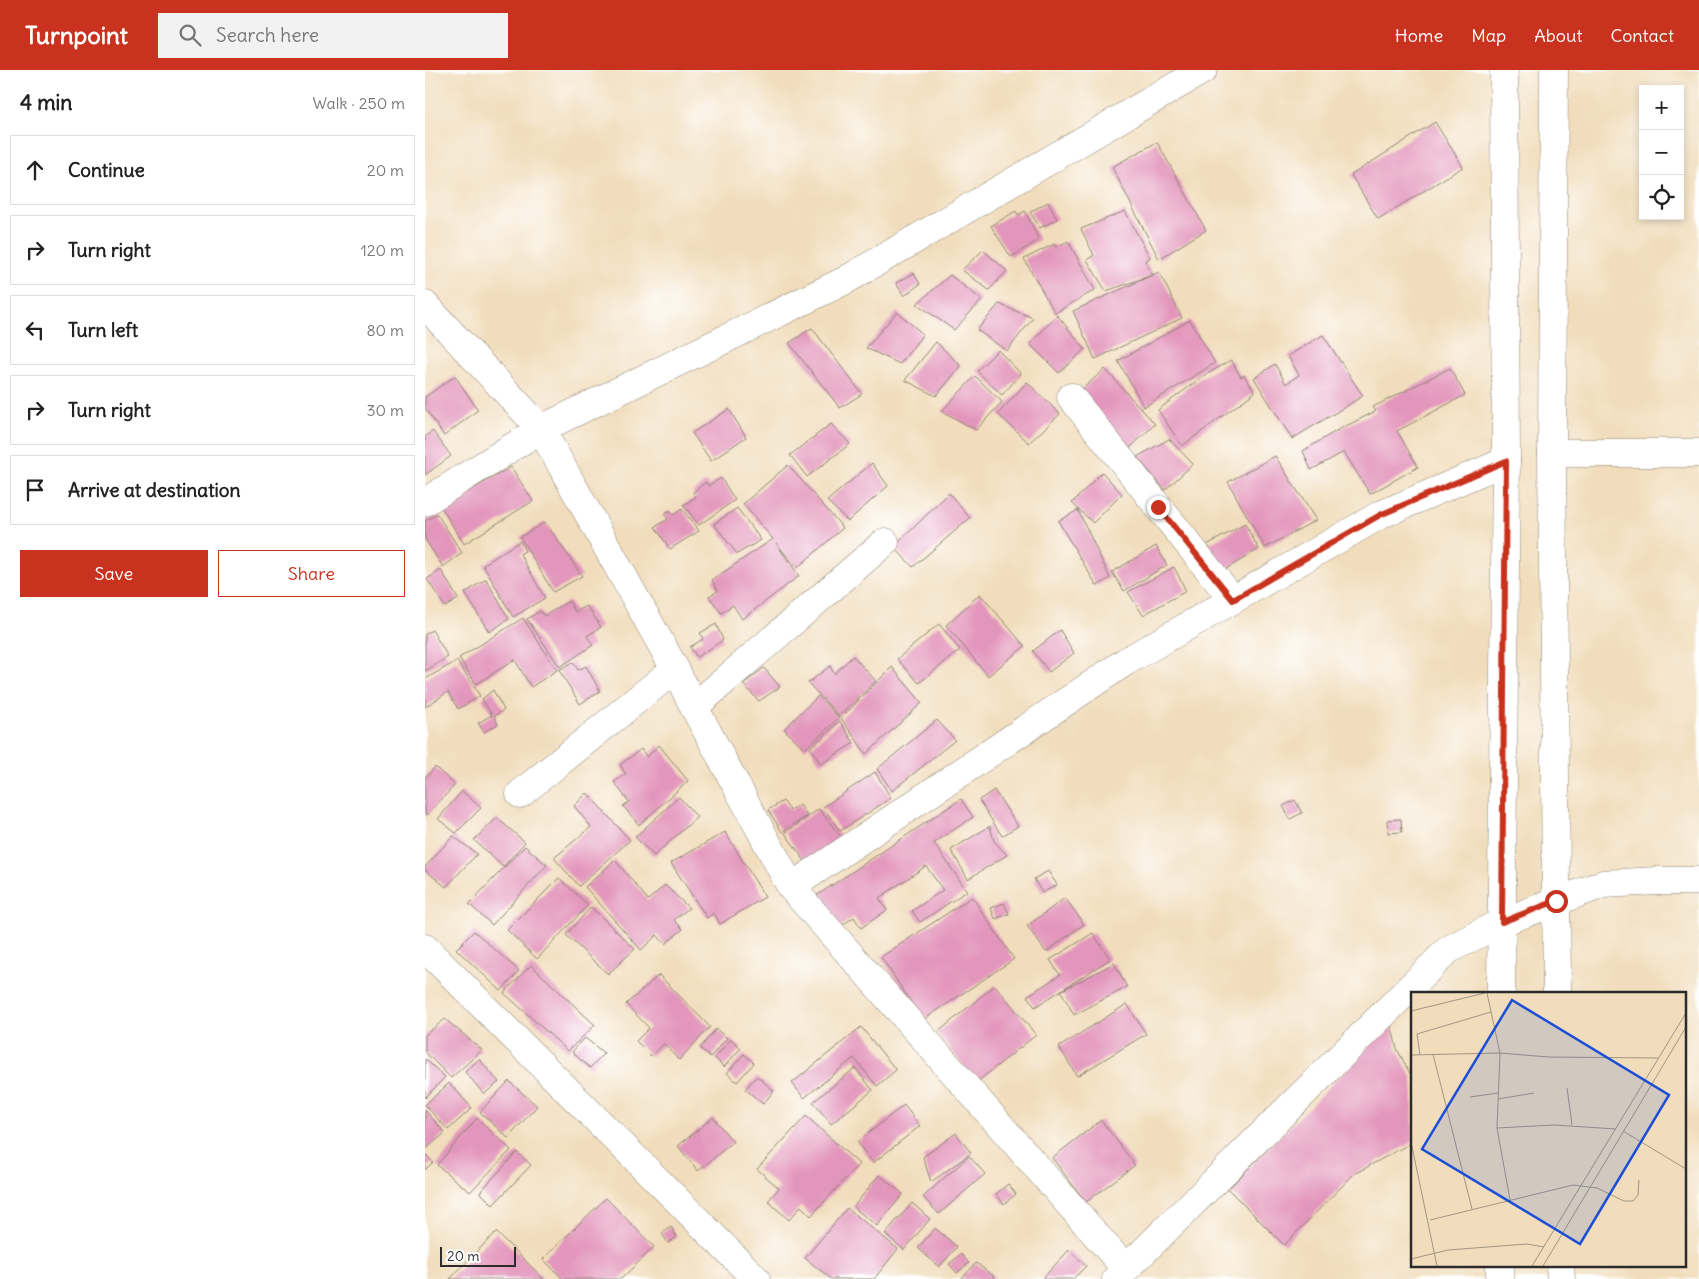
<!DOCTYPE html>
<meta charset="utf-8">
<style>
:root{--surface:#fff;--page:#f2f2f2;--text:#222;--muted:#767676;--line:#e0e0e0;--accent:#c8321e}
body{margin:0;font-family:Delius,sans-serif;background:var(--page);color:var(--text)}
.controls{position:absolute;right:15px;top:15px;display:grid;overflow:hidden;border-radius:0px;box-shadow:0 2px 8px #0003}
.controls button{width:45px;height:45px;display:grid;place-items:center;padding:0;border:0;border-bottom:1px solid var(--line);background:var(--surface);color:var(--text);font:25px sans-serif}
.scale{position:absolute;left:15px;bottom:12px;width:76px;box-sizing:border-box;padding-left:5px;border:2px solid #2b2b2b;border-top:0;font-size:14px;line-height:18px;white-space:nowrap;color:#2b2b2b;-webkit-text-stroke:4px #fff;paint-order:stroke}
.stop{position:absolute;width:15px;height:15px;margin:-11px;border:4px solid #c8321e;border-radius:50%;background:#fff}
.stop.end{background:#c8321e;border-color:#fff;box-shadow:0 1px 5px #0008}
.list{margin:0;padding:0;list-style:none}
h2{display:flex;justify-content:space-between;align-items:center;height:65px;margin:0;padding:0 20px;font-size:21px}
h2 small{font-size:16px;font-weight:400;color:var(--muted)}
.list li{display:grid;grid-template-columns:32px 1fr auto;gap:15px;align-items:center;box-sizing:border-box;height:70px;margin:0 10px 10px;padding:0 10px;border:1px solid var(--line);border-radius:0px}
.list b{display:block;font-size:19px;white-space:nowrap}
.list em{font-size:16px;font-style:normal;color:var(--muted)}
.actions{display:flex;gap:10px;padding:15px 20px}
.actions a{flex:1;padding:11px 0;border:1px solid var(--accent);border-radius:0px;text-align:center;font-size:18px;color:var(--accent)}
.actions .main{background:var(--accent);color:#fff}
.icon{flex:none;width:28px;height:28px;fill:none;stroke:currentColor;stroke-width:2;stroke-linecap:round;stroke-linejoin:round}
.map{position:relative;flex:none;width:1274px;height:1209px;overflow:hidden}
header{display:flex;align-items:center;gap:30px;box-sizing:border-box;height:70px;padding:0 25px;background:var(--accent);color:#fff}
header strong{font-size:24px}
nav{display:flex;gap:28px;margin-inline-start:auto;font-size:18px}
.search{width:350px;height:45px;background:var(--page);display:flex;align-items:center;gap:12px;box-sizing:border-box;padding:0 18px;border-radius:0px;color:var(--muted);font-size:19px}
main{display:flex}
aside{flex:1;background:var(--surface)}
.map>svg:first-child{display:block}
.building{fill:#e396bc}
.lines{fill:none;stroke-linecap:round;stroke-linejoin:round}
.minor-casing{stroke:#8e8474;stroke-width:29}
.major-casing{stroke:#8e8474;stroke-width:29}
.minor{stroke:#fff;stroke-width:28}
.major{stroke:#fff;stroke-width:28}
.route{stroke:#c8321e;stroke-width:6}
.inset-road{fill:none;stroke:#a29682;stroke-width:1}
.view{fill:#1d4ed8;fill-opacity:0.15;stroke:#1d4ed8;stroke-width:2.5}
.inset-edge{fill:none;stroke:#2b2b2b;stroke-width:2.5}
</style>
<header>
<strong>Turnpoint</strong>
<div class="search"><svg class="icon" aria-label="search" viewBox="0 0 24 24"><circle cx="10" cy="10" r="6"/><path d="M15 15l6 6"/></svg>Search here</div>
<nav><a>Home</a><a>Map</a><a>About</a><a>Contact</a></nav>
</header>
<main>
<aside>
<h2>4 min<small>Walk · 250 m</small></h2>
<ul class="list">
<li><svg class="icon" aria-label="ahead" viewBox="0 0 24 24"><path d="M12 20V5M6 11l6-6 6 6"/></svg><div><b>Continue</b></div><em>20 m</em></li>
<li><svg class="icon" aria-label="right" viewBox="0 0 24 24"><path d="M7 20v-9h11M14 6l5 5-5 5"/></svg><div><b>Turn right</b></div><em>120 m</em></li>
<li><svg class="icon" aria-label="left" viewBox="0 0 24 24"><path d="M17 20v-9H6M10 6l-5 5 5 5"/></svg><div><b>Turn left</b></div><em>80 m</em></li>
<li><svg class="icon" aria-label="right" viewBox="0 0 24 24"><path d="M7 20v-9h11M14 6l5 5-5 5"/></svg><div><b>Turn right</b></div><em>30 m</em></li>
<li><svg class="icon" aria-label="arrive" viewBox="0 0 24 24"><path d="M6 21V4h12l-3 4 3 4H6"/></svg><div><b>Arrive at destination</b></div></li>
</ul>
<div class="actions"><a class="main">Save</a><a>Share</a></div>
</aside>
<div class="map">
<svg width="1274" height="1209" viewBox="0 0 1274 1209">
<rect width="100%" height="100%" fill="#fff"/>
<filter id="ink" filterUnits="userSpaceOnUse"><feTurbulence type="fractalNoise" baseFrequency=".02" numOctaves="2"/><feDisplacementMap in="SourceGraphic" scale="10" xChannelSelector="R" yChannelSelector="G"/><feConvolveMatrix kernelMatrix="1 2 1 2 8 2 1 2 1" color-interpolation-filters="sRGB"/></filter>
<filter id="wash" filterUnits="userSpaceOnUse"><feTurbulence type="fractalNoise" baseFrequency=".0096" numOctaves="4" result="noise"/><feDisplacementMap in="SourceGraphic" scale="20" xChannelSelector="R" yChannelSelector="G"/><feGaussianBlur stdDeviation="1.12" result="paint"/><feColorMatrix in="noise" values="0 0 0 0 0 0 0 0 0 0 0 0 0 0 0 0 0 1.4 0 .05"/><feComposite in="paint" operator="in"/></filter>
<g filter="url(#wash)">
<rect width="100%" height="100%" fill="#f1ddbc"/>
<g id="blocks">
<g class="building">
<polygon points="1010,52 1038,97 953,149 926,105"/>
<polygon points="732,72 781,160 734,189 687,97"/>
<polygon points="623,132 632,149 615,158 605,142"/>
<polygon points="591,141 593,145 600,141 614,170 586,187 566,156"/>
<polygon points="700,141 725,188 720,191 728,205 681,221 662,190 669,185 656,159"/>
<polygon points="643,171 670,220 630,243 599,189 629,174 631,177"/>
<polygon points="558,180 582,201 564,220 537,200"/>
<polygon points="734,202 757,248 670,289 648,241"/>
<polygon points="489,203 495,214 479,226 471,213"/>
<polygon points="525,205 557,230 529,260 492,234"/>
<polygon points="574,234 608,248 582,281 552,260"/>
<polygon points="472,242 498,264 475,294 441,278"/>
<polygon points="632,245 660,279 634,303 605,274"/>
<polygon points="765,250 790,293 719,337 693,291"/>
<polygon points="387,258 437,324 415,338 364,273"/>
<polygon points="898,265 938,326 867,369 829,308 850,294 861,314 874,305 863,286"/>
<polygon points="511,272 536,296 511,326 480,310"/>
<polygon points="573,280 596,304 577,325 552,301"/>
<polygon points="806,290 816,307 819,305 830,322 757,376 733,340 777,307"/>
<polygon points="1025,298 1040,325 972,361 993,397 945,424 919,382 886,400 878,381 911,361 951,341 948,337"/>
<polygon points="680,299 730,354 705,378 654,322"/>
<polygon points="30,306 53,340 19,366 0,338 0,327"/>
<polygon points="550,306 577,332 551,360 517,341"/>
<polygon points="602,312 635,344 604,373 573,344"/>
<polygon points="304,339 321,367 286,391 267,363"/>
<polygon points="406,354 425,374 382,407 365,385"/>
<polygon points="8,361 26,386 0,405 0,367"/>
<polygon points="744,369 768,394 740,420 712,387"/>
<polygon points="850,386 891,450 840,478 803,412"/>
<polygon points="447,393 463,416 423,451 402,431"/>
<polygon points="363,395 418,458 372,498 351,473 374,506 317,549 308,535 296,543 284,526 293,521 287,510 348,469 318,434"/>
<polygon points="86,397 108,431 39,474 16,437"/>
<polygon points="677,402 697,424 668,453 647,433"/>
<polygon points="296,408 310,430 274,455 258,435 271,427 268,422 281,412 283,416"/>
<polygon points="524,423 545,448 488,497 469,477"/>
<polygon points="312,438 336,470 312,484 289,454"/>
<polygon points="257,439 274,461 245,479 230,457 243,449 239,444 245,440 248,445"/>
<polygon points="653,440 685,508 672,516 633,451"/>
<polygon points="12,444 37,483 18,497 0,469 0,451"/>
<polygon points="120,452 157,506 128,522 95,467"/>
<polygon points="820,454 834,479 793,504 778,477"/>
<polygon points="95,471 100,481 95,484 120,528 88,547 58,495"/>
<polygon points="731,476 742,495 699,521 687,502"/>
<polygon points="749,497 761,521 718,545 703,522"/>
<polygon points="16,500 33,529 20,537 2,509"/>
<polygon points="61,509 84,549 64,562 40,523"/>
<polygon points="555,524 600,576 563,606 521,555"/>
<polygon points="144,531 150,542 162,536 176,557 162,566 168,575 135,597 102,549 115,541 119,546"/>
<polygon points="98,548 132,600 106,617 90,590 51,614 34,588"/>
<polygon points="291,554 298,570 272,587 265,577 278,569 275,563"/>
<polygon points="514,554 535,580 494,613 472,589"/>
<polygon points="7,560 23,587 0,601 0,564"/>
<polygon points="635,560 649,583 624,602 608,581"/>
<polygon points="428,586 451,611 414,646 383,613 405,596 409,604"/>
<polygon points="32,591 55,626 33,639 23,622 0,637 0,609"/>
<polygon points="148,592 153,600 161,596 175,621 155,634 134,600"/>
<polygon points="467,597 497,633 441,684 416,648"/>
<polygon points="339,598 355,617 334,631 318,614"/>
<polygon points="68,620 79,640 69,646 73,654 59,662 53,653 67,645 57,629"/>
<polygon points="393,626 414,648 380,679 359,659"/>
<polygon points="512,650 530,670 467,721 452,699"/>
<polygon points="415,651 429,673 396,694 385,678"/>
<polygon points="234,675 263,711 214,755 198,736 204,732 189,712 201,704 195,695 216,679 222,687"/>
<polygon points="10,697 30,715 2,745 0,744 0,708"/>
<polygon points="450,702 466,728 415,761 398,737"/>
<polygon points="569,720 593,756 577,766 554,730"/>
<polygon points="37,721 56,738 31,763 13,749"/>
<polygon points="162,723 205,770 154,816 129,788 166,757 149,736"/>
<polygon points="254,727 272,747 229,786 210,767"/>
<polygon points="536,729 548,747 509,773 542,821 495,852 487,841 518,820 501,796 454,828 462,840 436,858 429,847 413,858 391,826"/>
<polygon points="870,730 877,743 865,749 858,736"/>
<polygon points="358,731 365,740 375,735 382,746 357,762 343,740"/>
<polygon points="394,739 416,767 380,791 360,763"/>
<polygon points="72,748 100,772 78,797 49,770"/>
<polygon points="976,749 977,762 963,763 962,750"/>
<polygon points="565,756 569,771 582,785 543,809 526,780"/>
<polygon points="300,762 340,827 295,854 289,843 282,848 246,793"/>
<polygon points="28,766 52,784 21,817 0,800 0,797"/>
<polygon points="100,776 122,795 67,855 44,834"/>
<polygon points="190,790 223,830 240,815 264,838 249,850 258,859 240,874 232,865 216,880 160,817"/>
<polygon points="623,801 632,815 617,823 609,809"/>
<polygon points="134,808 163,835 112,889 82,860"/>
<polygon points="547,827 589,889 498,950 456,887"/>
<polygon points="640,828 659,854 621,882 602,856"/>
<polygon points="579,833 584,844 570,849 566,838"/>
<polygon points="166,837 210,879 183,904 141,865"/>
<polygon points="49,861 94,901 76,921 31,879"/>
<polygon points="668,863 685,889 610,937 602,926 635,905 625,890"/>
<polygon points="689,893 702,917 649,945 636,921"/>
<polygon points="106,895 170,955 143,981 79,923"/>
<polygon points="234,905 285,957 254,990 239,974 226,986 211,971 224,958 201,934"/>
<polygon points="570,915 611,965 552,1012 512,963"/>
<polygon points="702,934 721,964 652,1006 634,977"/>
<polygon points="20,949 57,980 26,1008 0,982 0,965"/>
<polygon points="966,954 972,979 988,1009 988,1072 929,1104 859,1175 803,1119"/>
<polygon points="436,957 471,1000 452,1016 429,988 379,1028 367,1013"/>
<polygon points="291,959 302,968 285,987 275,978"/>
<polygon points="160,968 179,983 165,998 147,982"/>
<polygon points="306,969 316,978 299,997 290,988"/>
<polygon points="319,984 329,993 312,1012 302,1003"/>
<polygon points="0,989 20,1007 0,1028"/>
<polygon points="54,989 74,1012 59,1024 40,1002"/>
<polygon points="430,998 448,1020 406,1054 388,1032"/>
<polygon points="332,1006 349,1021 338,1034 320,1019"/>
<polygon points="84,1011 112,1036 83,1068 55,1042"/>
<polygon points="24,1013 47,1038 23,1060 0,1035"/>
<polygon points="479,1035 495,1056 448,1093 432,1072"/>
<polygon points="0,1040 20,1063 0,1080"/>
<polygon points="381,1046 434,1094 386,1146 376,1136 364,1150 343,1131 354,1118 332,1099"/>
<polygon points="288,1047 308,1072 273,1101 253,1076"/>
<polygon points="52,1048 86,1080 45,1122 12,1095"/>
<polygon points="676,1050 710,1095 661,1132 627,1088"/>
<polygon points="531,1063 546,1083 506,1112 498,1087"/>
<polygon points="92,1082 106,1095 68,1135 55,1122"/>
<polygon points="0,1084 8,1092 0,1100"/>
<polygon points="544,1086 560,1104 514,1144 498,1127"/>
<polygon points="454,1105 478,1124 452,1156 428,1137"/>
<polygon points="583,1114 591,1124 579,1134 571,1124"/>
<polygon points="181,1128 229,1177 196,1209 138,1209 118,1189"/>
<polygon points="487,1133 505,1149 479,1180 460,1164"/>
<polygon points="422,1138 473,1179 449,1209 406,1209 380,1188"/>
<polygon points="246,1157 252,1167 243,1173 237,1163"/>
<polygon points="510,1158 532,1177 514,1197 493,1178"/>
<polygon points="71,1162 119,1209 25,1209"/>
<polygon points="644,1180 661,1196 648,1209 617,1209"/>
<polygon points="536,1184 544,1193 532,1203 524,1194"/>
<polygon points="551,1193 570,1207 568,1209 536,1209"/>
</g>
</g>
</g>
<g filter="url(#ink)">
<use href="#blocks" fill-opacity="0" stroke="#8e8474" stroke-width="1"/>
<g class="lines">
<defs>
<g id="minor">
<polyline points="0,235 116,359 250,599 269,637 366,817 701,1199"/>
<polyline points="646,327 808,530"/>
<polyline points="1127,383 1274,383"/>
<polyline points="0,432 116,359 421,210 778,0"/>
<polyline points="269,637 460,472"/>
<polyline points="95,724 250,599"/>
<polyline points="366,817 700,592 955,445 1081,391"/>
<polyline points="0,878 331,1209"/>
<polyline points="691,1209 1023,880 1077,852 1178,814 1232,811 1274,811"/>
</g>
<g id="major">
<polyline points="1129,0 1127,383 1132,923"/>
<polyline points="1076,923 1081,391 1079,0"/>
<polyline points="1135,1195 1136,1209"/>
<polyline points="1075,1209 1075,1195"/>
</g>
</defs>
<use href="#minor" class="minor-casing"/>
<use href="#major" class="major-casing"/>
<use href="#minor" class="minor"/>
<use href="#major" class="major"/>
</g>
</g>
<g class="lines" filter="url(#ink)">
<polyline class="route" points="733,437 808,530 955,445 1081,391 1077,852 1131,831"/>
</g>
<g transform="translate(986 922)">
<rect width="275" height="275" fill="#f1ddbc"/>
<path class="inset-road" d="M76 1 89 61 86 136 99 208M0 19 74 1M22 62 61 217M0 63 89 61 137 65 247 66M9 63 6 42 80 20M156 96 161 133M59 105 87 101M87 107 123 101M86 136 143 133 205 137M212 139 275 177M0 150 26 274M19 228 162 193 186 196 213 209H222L227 203 228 188M0 267 37 258 116 252 133 255M121 274 275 21M132 274 275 35"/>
<path class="view" d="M101 8 258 103 169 252 11 157Z"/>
<rect width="275" height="275" class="inset-edge"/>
</g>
</svg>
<div class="controls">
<button>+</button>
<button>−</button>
<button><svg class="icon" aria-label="locate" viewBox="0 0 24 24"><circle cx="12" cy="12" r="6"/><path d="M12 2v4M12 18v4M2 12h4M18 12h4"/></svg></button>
</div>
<div class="scale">20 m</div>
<div class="stop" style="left:1131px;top:831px"></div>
<div class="stop end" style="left:733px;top:437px"></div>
</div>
</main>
